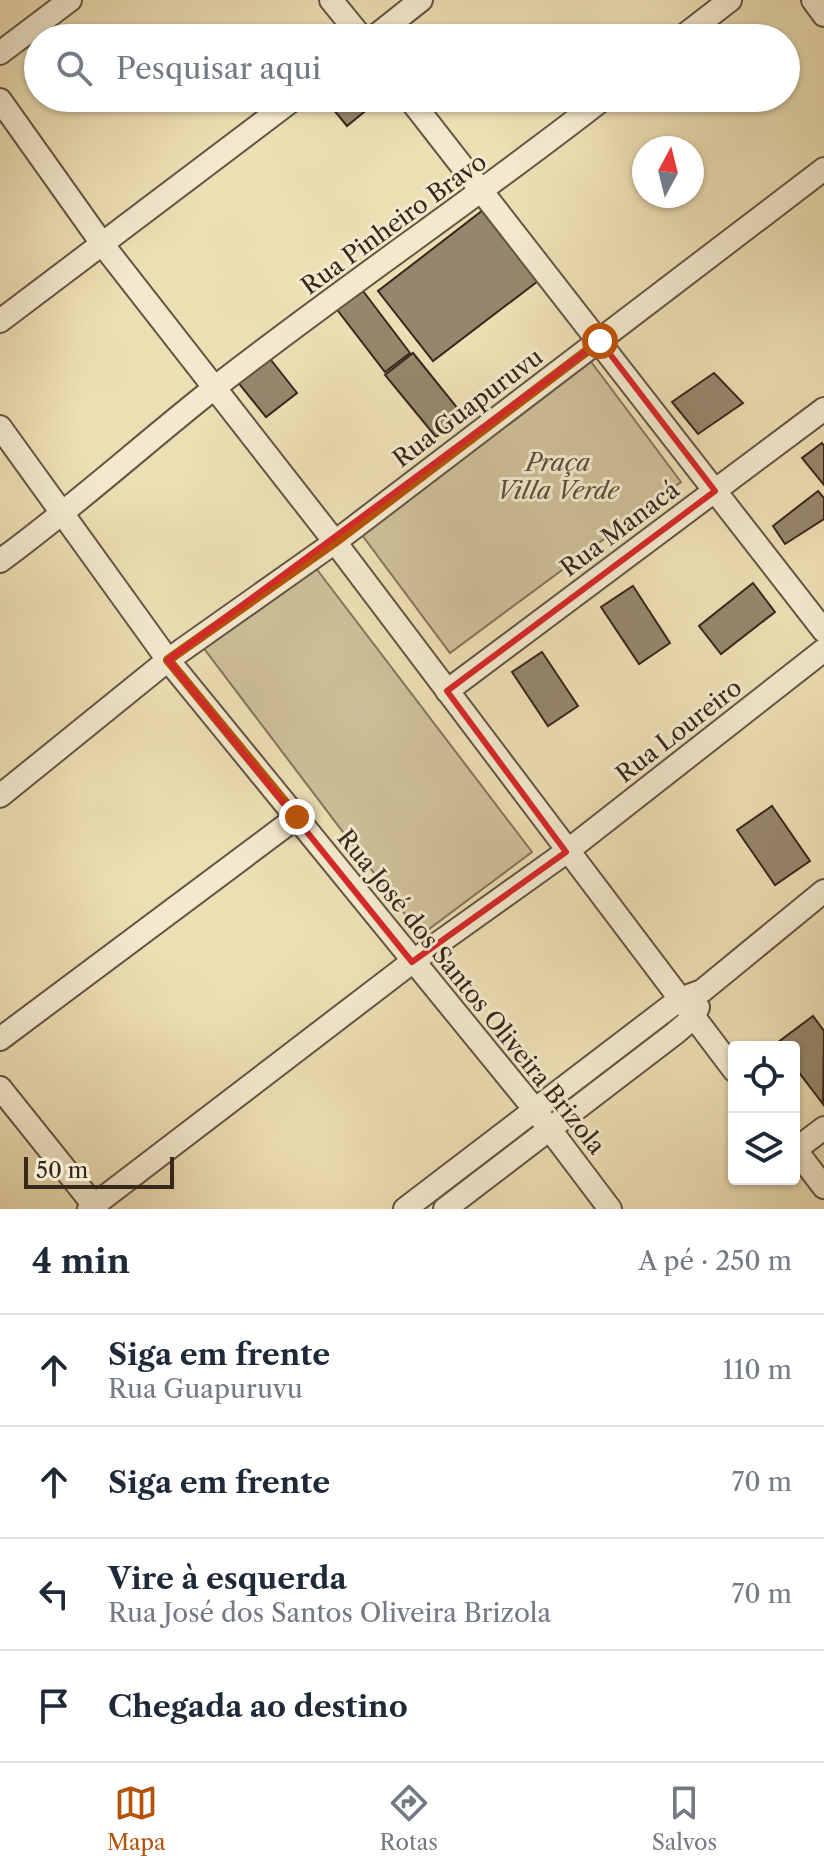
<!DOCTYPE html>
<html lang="pt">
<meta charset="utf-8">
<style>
:root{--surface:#fff;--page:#f6f6f7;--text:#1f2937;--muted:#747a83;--line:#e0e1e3;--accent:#b45309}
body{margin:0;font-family:"Libre Caslon Text",serif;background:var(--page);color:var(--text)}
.controls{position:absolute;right:24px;bottom:24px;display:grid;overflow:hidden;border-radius:8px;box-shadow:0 2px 6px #0004}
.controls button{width:72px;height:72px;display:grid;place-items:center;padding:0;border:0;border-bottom:2px solid var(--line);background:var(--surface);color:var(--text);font:40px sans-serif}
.compass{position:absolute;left:632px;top:136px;width:72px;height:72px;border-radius:50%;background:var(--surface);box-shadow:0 2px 6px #0004;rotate:7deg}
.scale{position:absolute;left:24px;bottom:20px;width:150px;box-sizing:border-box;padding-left:8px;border:4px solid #37271d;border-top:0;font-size:22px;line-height:28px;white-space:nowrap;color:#37271d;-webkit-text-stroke:6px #f3eace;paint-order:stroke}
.stop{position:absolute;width:24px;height:24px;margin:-18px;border:6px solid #b45309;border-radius:50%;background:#fff}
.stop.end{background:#b45309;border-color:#fff;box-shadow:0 2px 8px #0008}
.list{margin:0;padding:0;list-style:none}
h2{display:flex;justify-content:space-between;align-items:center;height:104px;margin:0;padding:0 32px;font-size:34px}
h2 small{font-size:26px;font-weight:400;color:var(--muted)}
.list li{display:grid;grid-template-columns:52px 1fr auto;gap:24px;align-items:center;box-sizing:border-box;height:112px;padding:0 32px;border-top:2px solid var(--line)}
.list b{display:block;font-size:30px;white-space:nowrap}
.list p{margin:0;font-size:26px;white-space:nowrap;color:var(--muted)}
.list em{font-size:26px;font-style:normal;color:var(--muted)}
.icon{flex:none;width:44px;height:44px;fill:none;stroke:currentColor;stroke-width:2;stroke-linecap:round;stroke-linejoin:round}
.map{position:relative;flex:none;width:824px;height:1209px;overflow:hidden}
.search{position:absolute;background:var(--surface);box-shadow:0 2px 6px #0004;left:24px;right:24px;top:24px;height:88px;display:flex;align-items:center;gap:20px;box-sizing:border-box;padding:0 28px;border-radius:44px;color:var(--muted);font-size:30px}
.sheet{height:552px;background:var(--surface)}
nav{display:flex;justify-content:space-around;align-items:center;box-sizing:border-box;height:112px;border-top:2px solid var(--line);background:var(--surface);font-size:22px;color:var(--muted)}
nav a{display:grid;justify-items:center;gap:4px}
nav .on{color:var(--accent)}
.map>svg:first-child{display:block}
.green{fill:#cec09a;stroke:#82745c;stroke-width:2}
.building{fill:#96876c;stroke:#37271d;stroke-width:2}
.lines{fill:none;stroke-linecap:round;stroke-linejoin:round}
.minor-casing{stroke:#645543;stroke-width:26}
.minor{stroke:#f3eace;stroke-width:22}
.route{stroke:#b45309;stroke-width:10}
.marked{fill:none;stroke:#d62828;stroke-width:6;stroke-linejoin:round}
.labels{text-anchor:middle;stroke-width:6;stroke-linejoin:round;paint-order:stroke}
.street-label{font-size:24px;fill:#37271d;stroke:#f3eace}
.park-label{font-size:24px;font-style:italic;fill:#5d4d3c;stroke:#f3eace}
</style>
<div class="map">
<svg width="824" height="1209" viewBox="0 0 824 1209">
<rect width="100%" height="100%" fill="#eddfb4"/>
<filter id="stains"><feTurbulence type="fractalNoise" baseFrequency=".0025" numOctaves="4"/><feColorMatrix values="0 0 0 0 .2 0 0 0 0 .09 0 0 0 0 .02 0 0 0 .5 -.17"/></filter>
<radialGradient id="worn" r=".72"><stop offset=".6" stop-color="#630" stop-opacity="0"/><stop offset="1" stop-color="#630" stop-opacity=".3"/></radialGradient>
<g class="green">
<polygon points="586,355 681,482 450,653 359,531"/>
<polygon points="312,563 532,852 421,935 202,646"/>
</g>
<g class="building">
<polygon points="324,98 381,98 347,126"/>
<polygon points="487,207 542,278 433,361 378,291"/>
<polygon points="360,287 410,353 385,372 335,307"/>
<polygon points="413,353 463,415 436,437 385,375"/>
<polygon points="267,355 297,393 266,417 236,380"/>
<polygon points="714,373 743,403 698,434 672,402"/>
<polygon points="822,443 824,446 824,485 802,458"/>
<polygon points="818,491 824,498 824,519 785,544 773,526"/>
<polygon points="753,583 775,612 721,654 699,626"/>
<polygon points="633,586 670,643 639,664 601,607"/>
<polygon points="542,652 578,706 548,726 512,672"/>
<polygon points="772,806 810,861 775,885 737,830"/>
<polygon points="813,1016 824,1031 823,1104 794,1066 794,1047 780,1047 777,1043"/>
</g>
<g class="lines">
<defs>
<g id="minor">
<polyline points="331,0 362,38"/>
<polyline points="813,0 824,15"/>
<polyline points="373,38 421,0"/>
<polyline points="681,38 730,0"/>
<polyline points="0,53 70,0"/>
<polyline points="409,98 824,631"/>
<polyline points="0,100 103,245 335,542 734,1070"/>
<polyline points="0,321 295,98"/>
<polyline points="0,427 168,660 536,1111 610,1209"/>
<path d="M0 561C74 507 141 446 213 389 341 289 476 198 604 98"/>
<polyline points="447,691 824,409"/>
<polyline points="0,796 168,660 335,542 824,169"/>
<polyline points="0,1039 297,817"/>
<polyline points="0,1088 97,1209"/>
<polyline points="794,1148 824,1187"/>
<polyline points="795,1150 824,1128"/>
<polyline points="89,1209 412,962 566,852 824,650"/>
<polyline points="405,1209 680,999 702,991 824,891"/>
<polyline points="445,1209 674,1034 693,1018 698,1007"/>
</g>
</defs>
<use href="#minor" class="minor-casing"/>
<use href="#minor" class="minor"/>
</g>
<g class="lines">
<polyline class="route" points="297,817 168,660 335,542 600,341"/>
</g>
<path class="marked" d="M600 341 715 491 447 691 566 852 412 962 168 660Z"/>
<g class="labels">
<g class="street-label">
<text transform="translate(394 224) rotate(-36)" y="8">Rua Pinheiro Bravo</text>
<text transform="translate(468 408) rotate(-37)" y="8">Rua Guapuruvu</text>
<text transform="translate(620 529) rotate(-37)" y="8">Rua Manacá</text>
<text transform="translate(679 731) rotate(-38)" y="8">Rua Loureiro</text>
<text transform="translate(471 992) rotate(51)" y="8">Rua José dos Santos Oliveira Brizola</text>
</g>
<g class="park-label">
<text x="558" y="471">Praça<tspan x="558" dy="28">Villa Verde</tspan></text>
</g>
</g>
<rect width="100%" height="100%" filter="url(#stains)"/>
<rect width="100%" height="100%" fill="url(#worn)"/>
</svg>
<div class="controls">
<button><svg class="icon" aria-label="locate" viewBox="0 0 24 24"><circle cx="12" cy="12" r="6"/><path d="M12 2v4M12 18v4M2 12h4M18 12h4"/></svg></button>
<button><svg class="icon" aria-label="layers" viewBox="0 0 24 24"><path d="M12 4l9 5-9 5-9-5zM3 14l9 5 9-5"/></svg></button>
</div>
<svg class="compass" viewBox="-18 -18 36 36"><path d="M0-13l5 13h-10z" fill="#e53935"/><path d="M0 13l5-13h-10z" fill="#747a83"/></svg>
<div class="scale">50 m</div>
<div class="stop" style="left:600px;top:341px"></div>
<div class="stop end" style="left:297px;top:817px"></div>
<div class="search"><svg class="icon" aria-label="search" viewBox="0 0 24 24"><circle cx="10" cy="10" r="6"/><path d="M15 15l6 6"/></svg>Pesquisar aqui</div>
</div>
<section class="sheet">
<h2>4 min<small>A pé · 250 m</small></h2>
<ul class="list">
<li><svg class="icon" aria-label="ahead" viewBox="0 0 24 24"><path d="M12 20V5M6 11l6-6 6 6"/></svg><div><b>Siga em frente</b><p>Rua Guapuruvu</p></div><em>110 m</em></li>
<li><svg class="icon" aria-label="ahead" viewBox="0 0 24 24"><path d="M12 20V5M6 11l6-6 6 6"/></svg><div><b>Siga em frente</b></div><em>70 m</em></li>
<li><svg class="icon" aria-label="left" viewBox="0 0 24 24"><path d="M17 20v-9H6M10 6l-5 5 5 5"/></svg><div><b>Vire à esquerda</b><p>Rua José dos Santos Oliveira Brizola</p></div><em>70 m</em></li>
<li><svg class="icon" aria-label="arrive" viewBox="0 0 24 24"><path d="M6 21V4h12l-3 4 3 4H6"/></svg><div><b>Chegada ao destino</b></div></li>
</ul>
</section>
<nav>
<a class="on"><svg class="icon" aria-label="map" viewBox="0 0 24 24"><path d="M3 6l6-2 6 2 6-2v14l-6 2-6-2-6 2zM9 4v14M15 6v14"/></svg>Mapa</a>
<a><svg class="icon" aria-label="directions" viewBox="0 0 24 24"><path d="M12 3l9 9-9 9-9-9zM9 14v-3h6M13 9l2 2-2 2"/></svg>Rotas</a>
<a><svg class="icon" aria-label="saved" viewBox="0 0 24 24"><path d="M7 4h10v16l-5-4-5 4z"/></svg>Salvos</a>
</nav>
